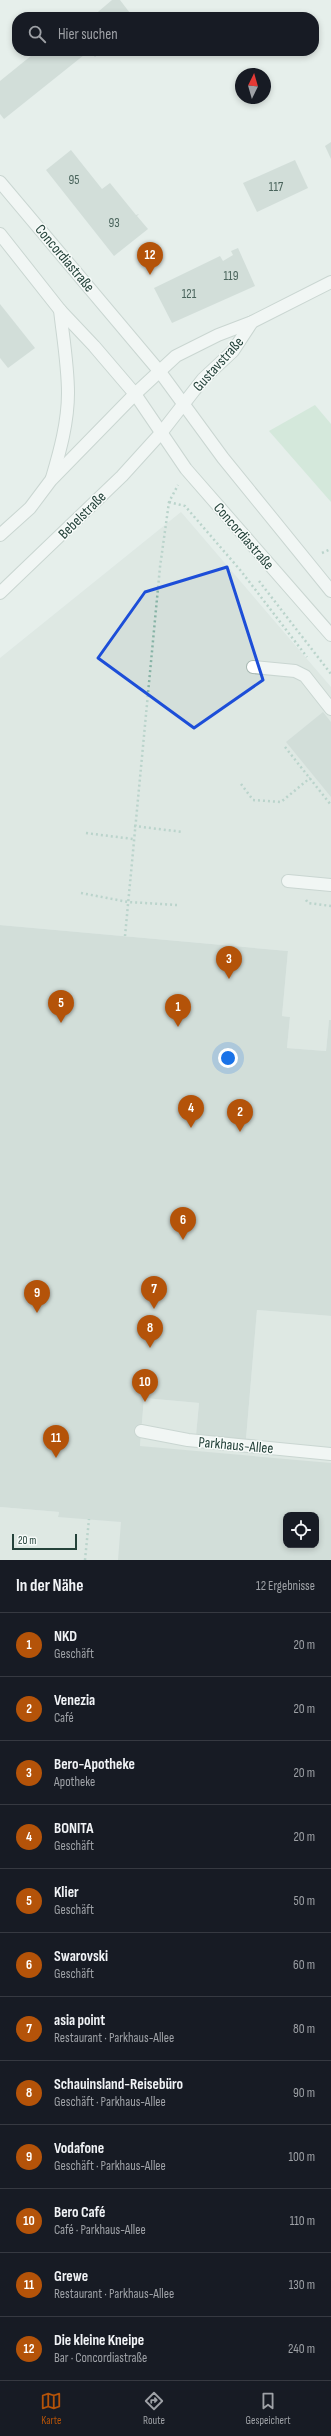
<!DOCTYPE html>
<html lang="de">
<meta charset="utf-8">
<style>
:root{--surface:#171b24;--page:#242831;--text:#f1f3f6;--muted:#9ea1a6;--line:#363941;--accent:#b45309}
body{margin:0;font-family:"Sofia Sans Condensed",sans-serif;background:var(--page);color:var(--text)}
.controls{position:absolute;right:12px;bottom:12px;display:grid;overflow:hidden;border-radius:8px;box-shadow:0 2px 6px #0003}
.controls button{width:36px;height:36px;display:grid;place-items:center;padding:0;border:0;border-bottom:1px solid var(--line);background:var(--surface);color:var(--text);font:20px sans-serif}
.compass{position:absolute;left:235px;top:68px;width:36px;height:36px;border-radius:50%;background:var(--surface);box-shadow:0 2px 6px #0003;rotate:5deg}
.scale{position:absolute;left:12px;bottom:10px;width:65px;box-sizing:border-box;padding-left:4px;border:2px solid #24423a;border-top:0;font-size:11px;line-height:14px;white-space:nowrap;color:#24423a;-webkit-text-stroke:3px #f7fbf9;paint-order:stroke}
.you{position:absolute;left:228px;top:1058px;width:14px;height:14px;margin:-10px;border:3px solid #fff;border-radius:50%;background:#1a73e8;box-shadow:0 0 0 6px #1a73e833}
.badge{display:grid;place-items:center;width:26px;height:26px;border-radius:50%;background:var(--accent);color:#fff;font-size:13px;font-weight:700}
.pin{position:absolute;translate:-50% -33px;filter:drop-shadow(0 1px 2px #0008)}
.pin::after{content:'';position:absolute;top:21px;width:14px;height:12px;background:inherit;clip-path:polygon(0 0,100% 0,50% 100%)}
.list{margin:0;padding:0;list-style:none}
h2{display:flex;justify-content:space-between;align-items:center;height:52px;margin:0;padding:0 16px;font-size:17px}
h2 small{font-size:13px;font-weight:400;color:var(--muted)}
.list li{display:grid;grid-template-columns:26px 1fr auto;gap:12px;align-items:center;box-sizing:border-box;height:64px;padding:0 16px;border-top:1px solid var(--line)}
.list b{display:block;font-size:15px;white-space:nowrap}
.list p{margin:0;font-size:13px;white-space:nowrap;color:var(--muted)}
.list em{font-size:13px;font-style:normal;color:var(--muted)}
.icon{flex:none;width:22px;height:22px;fill:none;stroke:currentColor;stroke-width:2;stroke-linecap:round;stroke-linejoin:round}
.map{position:relative;flex:none;width:331px;height:1560px;overflow:hidden}
.search{position:absolute;background:var(--surface);box-shadow:0 2px 6px #0003;left:12px;right:12px;top:12px;height:44px;display:flex;align-items:center;gap:10px;box-sizing:border-box;padding:0 14px;border-radius:16px;color:var(--muted);font-size:15px}
.sheet{height:820px;background:var(--surface)}
nav{display:flex;justify-content:space-around;align-items:center;box-sizing:border-box;height:56px;border-top:1px solid var(--line);background:var(--surface);font-size:11px;color:var(--muted)}
nav a{display:grid;justify-items:center;gap:2px}
nav .on{color:var(--accent)}
.map>svg:first-child{display:block}
.built{fill:#d4dfda;fill-rule:evenodd}
.green{fill:#bfe0c8}
.building{fill:#bbcac4;fill-rule:evenodd}
.lines{fill:none;stroke-linecap:round;stroke-linejoin:round}
.minor-casing{stroke:#a8b8b2;stroke-width:14}
.path{stroke:#86b3a5;stroke-width:2.5;stroke-dasharray:2 3;stroke-linecap:butt}
.minor{stroke:#fff;stroke-width:12}
.marked{fill:none;stroke:#1d4ed8;stroke-width:3;stroke-linejoin:round}
.labels{text-anchor:middle;stroke-width:3;stroke-linejoin:round;paint-order:stroke}
.number-label{font-size:13px;fill:#4a645c}
.street-label{font-size:15px;fill:#24423a;stroke:#f7fbf9}
</style>
<div class="map">
<svg width="331" height="1560" viewBox="0 0 331 1560">
<rect width="100%" height="100%" fill="#e6efeb"/>
<g class="built">
<polygon points="181,512 331,687 331,1020 329,1020 326,1051 287,1048 290,1017 282,1016 288,951 0,925 0,658"/>
<path d="M257 1310 331 1316V1560H0V1507L59 1512 58 1516 140 1446 144 1398 199 1403 196 1435 246 1439ZM286 1515H316V1545H286Z"/>
</g>
<polygon class="green" points="315,405 331,424 331,502 269,431"/>
<g class="building">
<polygon points="112,0 120,0 133,17 92,17"/>
<polygon points="37,51 89,51 4,119 0,114 0,81"/>
<polygon points="89,51 102,51 95,57"/>
<polygon points="331,142 331,159 325,146"/>
<polygon points="71,150 102,189 110,183 136,215 139,214 137,216 148,229 114,256 46,170"/>
<polygon points="295,160 308,188 257,212 243,183"/>
<polygon points="238,248 255,286 172,323 154,288 220,256 223,261 233,255 231,251"/>
<polygon points="0,304 35,348 8,368 0,358"/>
<polygon points="323,712 331,722 331,797 286,742"/>
<path d="M0 925 288 951 282 1016 290 1017 287 1048 326 1051 329 1020H331V1316L257 1310 246 1439 196 1435 199 1403 144 1398 140 1446 331 1463V1560H118L121 1522 58 1517 59 1512 0 1507ZM286 1515H316V1545H286Z"/>
</g>
<g class="lines">
<defs>
<g id="minor">
<polyline points="0,182 160,372 223,458 331,591"/>
<polyline points="0,234 60,310 94,346 135,394 186,469 331,635"/>
<path d="M52 478C60 451 68 422 68 393 68 366 63 337 60 310"/>
<polyline points="0,535 30,508 51,480 135,394 176,356 218,335 252,322 331,282"/>
<polyline points="0,593 122,476 161,433 203,379 233,351 252,322"/>
<polyline points="253,667 295,671 305,676 331,709"/>
<polyline points="288,881 331,885"/>
<polyline points="141,1431 188,1440 331,1454"/>
</g>
</defs>
<use href="#minor" class="minor-casing"/>
<g class="path">
<polyline points="169,502 185,506 241,571 307,657"/>
<polyline points="322,553 331,549"/>
<polyline points="259,581 331,674"/>
<polyline points="285,747 331,805"/>
<polyline points="241,784 253,800 281,802 310,778"/>
<polyline points="134,826 183,832"/>
<polyline points="86,833 133,839"/>
<polyline points="81,893 128,902 177,905"/>
<polyline points="306,900 308,903 331,906"/>
<polyline points="125,936 160,567 169,502 178,485"/>
<polyline points="85,1560 89,1519"/>
</g>
<use href="#minor" class="minor"/>
</g>
<path d="M0 0H331V1560H0ZM227 567 263 680 194 728 98 658 145 592Z" fill="#e6efeb" fill-opacity=".55" fill-rule="evenodd"/>
<path class="marked" d="M227 567 263 680 194 728 98 658 145 592Z"/>
<g class="labels">
<g class="number-label">
<text x="74" y="184">95</text>
<text x="276" y="191">117</text>
<text x="114" y="227">93</text>
<text x="231" y="280">119</text>
<text x="189" y="298">121</text>
</g>
<g class="street-label">
<text transform="translate(65 258) rotate(50)" y="5">Concordiastraße</text>
<text transform="translate(218 364) rotate(-48)" y="5">Gustavstraße</text>
<text transform="translate(82 515) rotate(-45)" y="5">Bebelstraße</text>
<text transform="translate(244 536) rotate(49)" y="5">Concordiastraße</text>
<text transform="translate(236 1445) rotate(5)" y="5">Parkhaus-Allee</text>
</g>
</g>
</svg>
<div class="controls">
<button><svg class="icon" aria-label="locate" viewBox="0 0 24 24"><circle cx="12" cy="12" r="6"/><path d="M12 2v4M12 18v4M2 12h4M18 12h4"/></svg></button>
</div>
<svg class="compass" viewBox="-18 -18 36 36"><path d="M0-13l5 13h-10z" fill="#e53935"/><path d="M0 13l5-13h-10z" fill="#9ea1a6"/></svg>
<div class="scale">20 m</div>
<div class="you"></div>
<div class="pin badge" style="left:178px;top:1027px">1</div>
<div class="pin badge" style="left:240px;top:1132px">2</div>
<div class="pin badge" style="left:229px;top:979px">3</div>
<div class="pin badge" style="left:191px;top:1128px">4</div>
<div class="pin badge" style="left:61px;top:1023px">5</div>
<div class="pin badge" style="left:183px;top:1240px">6</div>
<div class="pin badge" style="left:154px;top:1309px">7</div>
<div class="pin badge" style="left:150px;top:1348px">8</div>
<div class="pin badge" style="left:37px;top:1313px">9</div>
<div class="pin badge" style="left:145px;top:1402px">10</div>
<div class="pin badge" style="left:56px;top:1458px">11</div>
<div class="pin badge" style="left:150px;top:275px">12</div>
<div class="search"><svg class="icon" aria-label="search" viewBox="0 0 24 24"><circle cx="10" cy="10" r="6"/><path d="M15 15l6 6"/></svg>Hier suchen</div>
</div>
<section class="sheet">
<h2>In der Nähe<small>12 Ergebnisse</small></h2>
<ul class="list">
<li><span class="badge">1</span><div><b>NKD</b><p>Geschäft</p></div><em>20 m</em></li>
<li><span class="badge">2</span><div><b>Venezia</b><p>Café</p></div><em>20 m</em></li>
<li><span class="badge">3</span><div><b>Bero-Apotheke</b><p>Apotheke</p></div><em>20 m</em></li>
<li><span class="badge">4</span><div><b>BONITA</b><p>Geschäft</p></div><em>20 m</em></li>
<li><span class="badge">5</span><div><b>Klier</b><p>Geschäft</p></div><em>50 m</em></li>
<li><span class="badge">6</span><div><b>Swarovski</b><p>Geschäft</p></div><em>60 m</em></li>
<li><span class="badge">7</span><div><b>asia point</b><p>Restaurant · Parkhaus-Allee</p></div><em>80 m</em></li>
<li><span class="badge">8</span><div><b>Schauinsland-Reisebüro</b><p>Geschäft · Parkhaus-Allee</p></div><em>90 m</em></li>
<li><span class="badge">9</span><div><b>Vodafone</b><p>Geschäft · Parkhaus-Allee</p></div><em>100 m</em></li>
<li><span class="badge">10</span><div><b>Bero Café</b><p>Café · Parkhaus-Allee</p></div><em>110 m</em></li>
<li><span class="badge">11</span><div><b>Grewe</b><p>Restaurant · Parkhaus-Allee</p></div><em>130 m</em></li>
<li><span class="badge">12</span><div><b>Die kleine Kneipe</b><p>Bar · Concordiastraße</p></div><em>240 m</em></li>
</ul>
</section>
<nav>
<a class="on"><svg class="icon" aria-label="map" viewBox="0 0 24 24"><path d="M3 6l6-2 6 2 6-2v14l-6 2-6-2-6 2zM9 4v14M15 6v14"/></svg>Karte</a>
<a><svg class="icon" aria-label="directions" viewBox="0 0 24 24"><path d="M12 3l9 9-9 9-9-9zM9 14v-3h6M13 9l2 2-2 2"/></svg>Route</a>
<a><svg class="icon" aria-label="saved" viewBox="0 0 24 24"><path d="M7 4h10v16l-5-4-5 4z"/></svg>Gespeichert</a>
</nav>
